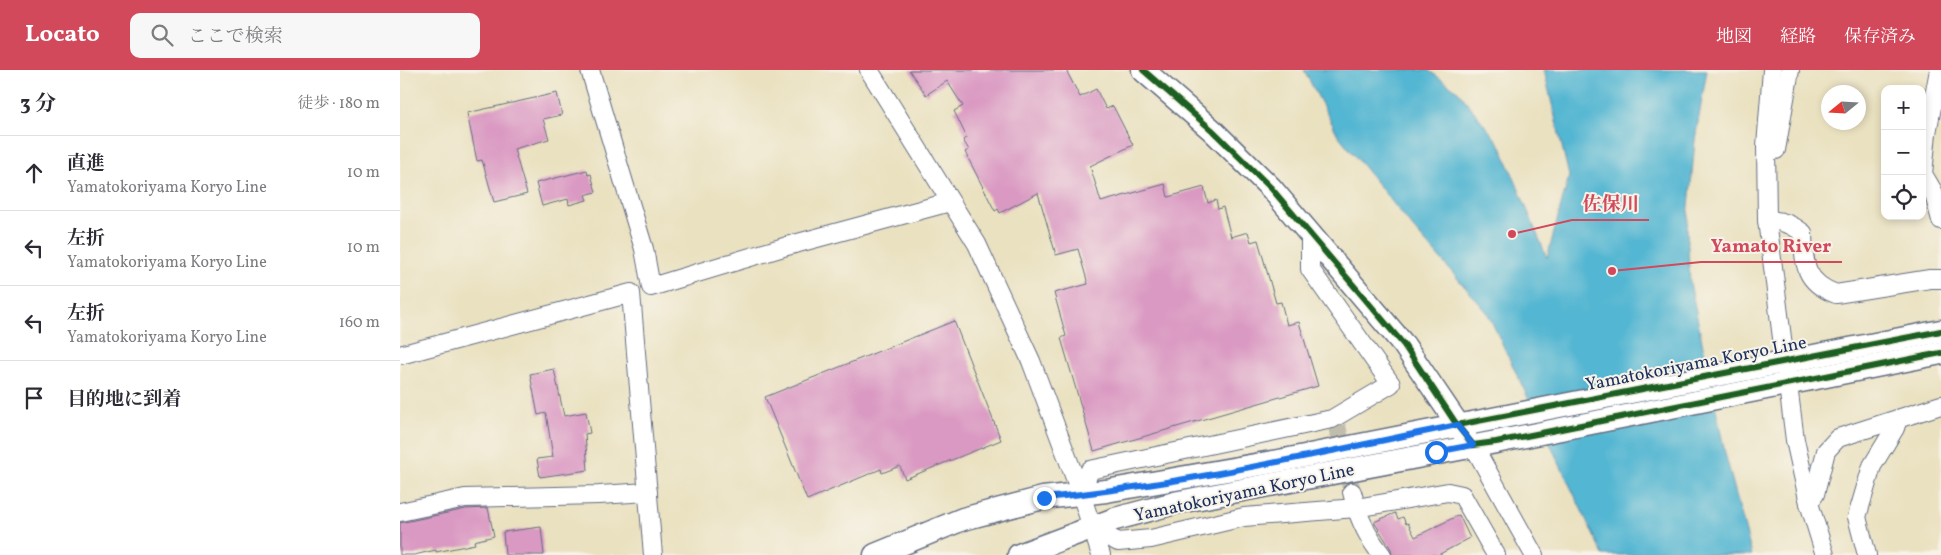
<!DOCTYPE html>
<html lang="ja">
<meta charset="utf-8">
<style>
:root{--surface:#fff;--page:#f7f7f7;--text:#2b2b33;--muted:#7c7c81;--line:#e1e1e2;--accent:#d1495b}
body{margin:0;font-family:Vollkorn,"Noto Serif JP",serif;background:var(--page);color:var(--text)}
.controls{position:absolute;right:15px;top:15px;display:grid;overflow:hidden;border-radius:10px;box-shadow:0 2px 8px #0003}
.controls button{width:45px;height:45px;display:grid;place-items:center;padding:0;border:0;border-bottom:1px solid var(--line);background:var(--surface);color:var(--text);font:25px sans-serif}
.compass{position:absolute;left:1421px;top:15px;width:45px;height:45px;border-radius:50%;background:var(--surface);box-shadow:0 2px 8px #0003;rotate:252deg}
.stop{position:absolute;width:15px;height:15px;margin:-11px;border:4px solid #1a73e8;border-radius:50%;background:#fff}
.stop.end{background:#1a73e8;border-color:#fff;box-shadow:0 1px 5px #0008}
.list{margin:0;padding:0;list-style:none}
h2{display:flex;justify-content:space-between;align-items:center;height:65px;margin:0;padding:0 20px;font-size:21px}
h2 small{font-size:16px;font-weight:400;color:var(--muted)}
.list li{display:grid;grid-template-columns:32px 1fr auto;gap:15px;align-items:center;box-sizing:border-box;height:75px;padding:0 20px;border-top:1px solid var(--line)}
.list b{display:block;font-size:19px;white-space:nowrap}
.list p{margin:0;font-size:16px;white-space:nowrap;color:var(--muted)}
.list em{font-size:16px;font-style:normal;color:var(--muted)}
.icon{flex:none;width:28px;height:28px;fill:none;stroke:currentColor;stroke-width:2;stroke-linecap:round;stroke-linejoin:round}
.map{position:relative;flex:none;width:1541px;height:485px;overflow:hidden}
header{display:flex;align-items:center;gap:30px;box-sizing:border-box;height:70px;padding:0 25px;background:var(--accent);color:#fff}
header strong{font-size:24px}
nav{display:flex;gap:28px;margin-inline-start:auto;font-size:18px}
.search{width:350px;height:45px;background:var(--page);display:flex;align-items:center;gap:12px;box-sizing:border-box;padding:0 18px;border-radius:10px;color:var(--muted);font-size:19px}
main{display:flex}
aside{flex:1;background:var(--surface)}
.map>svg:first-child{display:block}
.water{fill:#53b6d2;stroke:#377298}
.building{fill:#da99c2}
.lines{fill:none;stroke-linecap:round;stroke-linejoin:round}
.minor-tunnel{stroke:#c1bdac;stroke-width:18;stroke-dasharray:18 9;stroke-linecap:butt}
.minor-casing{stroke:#636d80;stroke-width:20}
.major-casing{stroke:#636d80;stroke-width:25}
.minor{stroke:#fff;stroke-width:18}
.major{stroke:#fff;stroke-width:22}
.cycleway-casing{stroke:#f7f3e8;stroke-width:9}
.cycleway{stroke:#1b5e20;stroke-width:6}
.route{stroke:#1a73e8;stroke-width:6}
.labels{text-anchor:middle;stroke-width:4;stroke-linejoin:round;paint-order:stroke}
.street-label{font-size:18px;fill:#1b2f5e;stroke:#f7f3e8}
.leader{fill:none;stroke:#d1495b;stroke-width:2}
.callout-dot{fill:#d1495b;stroke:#f7f3e8;stroke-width:2}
.callout-label{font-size:19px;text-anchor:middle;font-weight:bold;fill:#d1495b;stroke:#f7f3e8;stroke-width:4;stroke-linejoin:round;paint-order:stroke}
</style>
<header>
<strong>Locato</strong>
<div class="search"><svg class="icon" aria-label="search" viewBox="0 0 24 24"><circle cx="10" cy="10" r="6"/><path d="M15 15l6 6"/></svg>ここで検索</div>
<nav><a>地図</a><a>経路</a><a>保存済み</a></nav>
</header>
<main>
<aside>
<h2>3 分<small>徒歩 · 180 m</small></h2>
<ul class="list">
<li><svg class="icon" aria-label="ahead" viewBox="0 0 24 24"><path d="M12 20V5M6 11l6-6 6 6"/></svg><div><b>直進</b><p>Yamatokoriyama Koryo Line</p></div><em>10 m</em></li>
<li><svg class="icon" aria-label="left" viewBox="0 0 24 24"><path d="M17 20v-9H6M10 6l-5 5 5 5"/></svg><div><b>左折</b><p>Yamatokoriyama Koryo Line</p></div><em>10 m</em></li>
<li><svg class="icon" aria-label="left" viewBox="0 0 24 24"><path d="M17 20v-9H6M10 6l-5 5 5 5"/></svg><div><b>左折</b><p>Yamatokoriyama Koryo Line</p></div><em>160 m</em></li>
<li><svg class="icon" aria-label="arrive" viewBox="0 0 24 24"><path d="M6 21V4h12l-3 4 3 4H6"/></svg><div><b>目的地に到着</b></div></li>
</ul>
</aside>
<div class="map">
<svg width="1541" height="485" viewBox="0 0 1541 485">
<rect width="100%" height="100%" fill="#f7f3e8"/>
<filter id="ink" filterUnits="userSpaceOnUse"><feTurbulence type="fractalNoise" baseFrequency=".02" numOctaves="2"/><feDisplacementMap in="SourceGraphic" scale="10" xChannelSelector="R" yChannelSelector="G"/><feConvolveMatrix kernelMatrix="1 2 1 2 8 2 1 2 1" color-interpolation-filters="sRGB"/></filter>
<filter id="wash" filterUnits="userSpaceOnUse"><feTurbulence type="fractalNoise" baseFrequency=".0096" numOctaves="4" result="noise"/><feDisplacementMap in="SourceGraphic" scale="20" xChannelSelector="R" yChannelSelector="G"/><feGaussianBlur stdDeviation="1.12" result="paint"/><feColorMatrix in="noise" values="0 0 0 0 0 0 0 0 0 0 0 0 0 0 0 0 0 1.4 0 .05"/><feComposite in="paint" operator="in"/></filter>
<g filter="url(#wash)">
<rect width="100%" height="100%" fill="#eae1c0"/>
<polygon class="water" points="904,0 1028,0 1058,21 1101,76 1147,188 1169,106 1144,0 1307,0 1295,70 1287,159 1290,213 1325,383 1352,485 1203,485 1087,242 1014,159 938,65"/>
<g id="blocks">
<g class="building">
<polygon points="509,0 666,0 680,27 696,19 706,39 713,36 733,75 690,96 701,132 765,114 768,127 804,117 808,133 816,130 818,139 823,137 831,167 848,162 851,172 858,170 876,233 881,232 887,255 899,252 918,316 694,381 661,268 666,266 654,223 688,214 678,179 656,185 638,123 600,143 598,139 595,141 565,82 569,80 563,70 567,68 554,41 563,36 547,11 526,25"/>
<polygon points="157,23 162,45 143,49 149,69 114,79 127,124 94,132 82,90 77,91 67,43"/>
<polygon points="187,100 188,105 191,104 196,122 185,125 187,130 169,135 168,129 142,136 136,113"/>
<polygon points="554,251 601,370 505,409 500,396 482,403 481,399 407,430 365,327"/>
<polygon points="154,299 164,346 186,342 190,363 185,364 188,400 140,407 137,389 153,387 146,343 138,345 130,304"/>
<polygon points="88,438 94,466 74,471 75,474 36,482 36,480 14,485 0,485 0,453 66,439"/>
<polygon points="995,443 998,449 1003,447 1006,454 1008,453 1015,467 1059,445 1070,468 1038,485 992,485 991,479 974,452"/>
<polygon points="141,457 144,485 105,485 103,462"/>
</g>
</g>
</g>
<g filter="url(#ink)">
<use href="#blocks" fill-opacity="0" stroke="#636d80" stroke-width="1"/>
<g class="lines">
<polyline class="minor-tunnel" points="937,356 952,422"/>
<defs>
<g id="minor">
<polyline points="190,0 244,179 251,217 387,176 550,132"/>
<polyline points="469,0 577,174 631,291 681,424 701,485"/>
<polyline points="1372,0 1366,76 1367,150 1395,370 1409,433 1425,485"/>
<polyline points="1539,0 1527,63 1523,104 1533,121 1541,150"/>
<polyline points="1376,80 1390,0"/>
<path d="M1367 150C1381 150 1392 154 1403 163 1404 194 1404 212 1436 224L1530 209H1541"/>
<polyline points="0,285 231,223 253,485"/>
<polyline points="1073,375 1134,485"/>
<path d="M952 422C957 444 967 467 982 485"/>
<polyline points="681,424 690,400 932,349 991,314 910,199 910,163"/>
<polyline points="1409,433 1415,424 1426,381 1438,368 1541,335"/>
<polyline points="0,442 65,428 199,425 248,422"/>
<polyline points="693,458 718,472 751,469 844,447 956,438 1048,422 1062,425 1096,485"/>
<polyline points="1467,485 1457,447 1472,396 1495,358 1498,349"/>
</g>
<g id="major">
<polyline points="743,0 812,60 871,118 1004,275 1065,365"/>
<polyline points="475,485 563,449 643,428 706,421 884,390 1541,261"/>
<polyline points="619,485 715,449 779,432 1096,372 1541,283"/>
</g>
</defs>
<use href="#minor" class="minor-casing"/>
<use href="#major" class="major-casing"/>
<use href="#minor" class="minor"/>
<use href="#major" class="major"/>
<defs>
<g id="cycleway">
<polyline points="743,0 812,60 871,118 1004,275 1057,355 1073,375 1096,372 1541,283"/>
<polyline points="1057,355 1541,261"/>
</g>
</defs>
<use href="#cycleway" class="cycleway-casing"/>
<use href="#cycleway" class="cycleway"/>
</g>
</g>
<g class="lines" filter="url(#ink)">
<path class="route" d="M644 428C782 415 920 383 1057 355L1073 375 1036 382"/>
</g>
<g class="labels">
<g class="street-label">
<text transform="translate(1296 293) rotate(-11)" y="6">Yamatokoriyama Koryo Line</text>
<text transform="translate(844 422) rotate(-12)" y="6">Yamatokoriyama Koryo Line</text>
</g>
</g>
<path class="leader" d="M1112 164L1172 150H1249M1212 201L1301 192H1442"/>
<g class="callout-dot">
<circle cx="1112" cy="164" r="5"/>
<circle cx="1212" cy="201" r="5"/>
</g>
<g class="callout-label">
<text x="1211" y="140">佐保川</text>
<text x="1371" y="182">Yamato River</text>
</g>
</svg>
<div class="controls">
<button>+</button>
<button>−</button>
<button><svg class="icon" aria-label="locate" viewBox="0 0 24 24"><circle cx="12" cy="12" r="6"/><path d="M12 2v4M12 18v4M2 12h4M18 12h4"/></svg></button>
</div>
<svg class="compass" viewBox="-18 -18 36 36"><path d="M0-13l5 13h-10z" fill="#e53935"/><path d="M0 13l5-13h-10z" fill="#7c7c81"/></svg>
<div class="stop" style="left:1036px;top:382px"></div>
<div class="stop end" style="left:644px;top:428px"></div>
</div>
</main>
